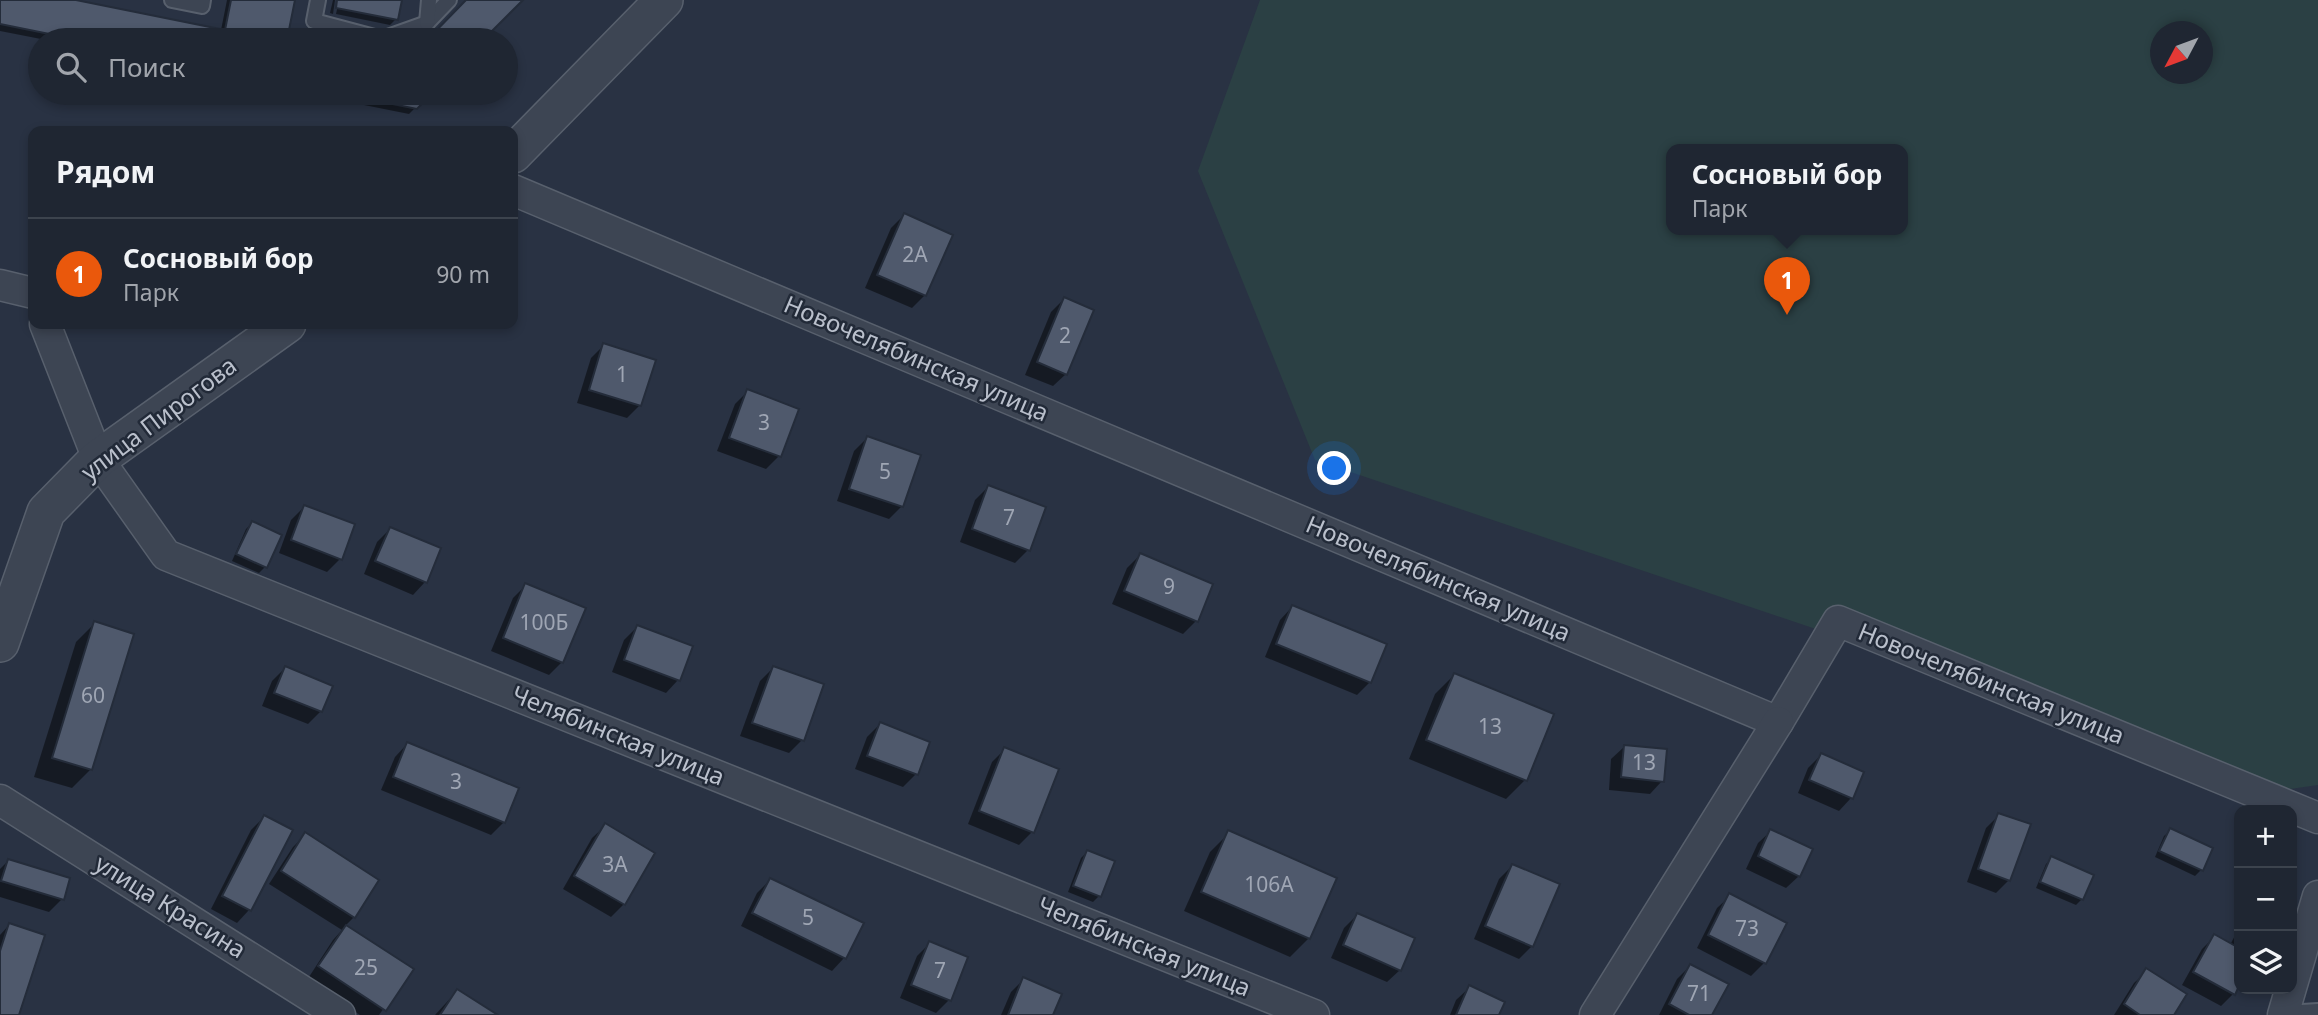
<!DOCTYPE html>
<html lang="ru">
<meta charset="utf-8">
<style>
:root{--surface:#1f2632;--page:#2c323e;--text:#f1f3f6;--muted:#a1a5ac;--line:#3c434d;--accent:#ea580c}
body{margin:0;font-family:"Noto Sans",sans-serif;background:var(--page);color:var(--text)}
.controls{position:absolute;right:21px;bottom:21px;display:grid;overflow:hidden;border-radius:14px;box-shadow:0 4px 10px #0003}
.controls button{width:63px;height:63px;display:grid;place-items:center;padding:0;border:0;border-bottom:2px solid var(--line);background:var(--surface);color:var(--text);font:35px sans-serif}
.compass{position:absolute;left:2150px;top:21px;width:63px;height:63px;border-radius:50%;background:var(--surface);box-shadow:0 4px 10px #0003;rotate:229deg}
.you{position:absolute;left:1335px;top:469px;width:24px;height:24px;margin:-18px;border:5px solid #fff;border-radius:50%;background:#1a73e8;box-shadow:0 0 0 10px #1a73e833}
.badge{display:grid;place-items:center;width:46px;height:46px;border-radius:50%;background:var(--accent);color:#fff;font-size:23px;font-weight:700}
.pin{position:absolute;translate:-50% -58px;filter:drop-shadow(0 2px 4px #0008)}
.pin::after{content:'';position:absolute;top:37px;width:24px;height:21px;background:inherit;clip-path:polygon(0 0,100% 0,50% 100%)}
.popup{position:absolute;left:1666px;top:144px;width:242px;height:91px;box-sizing:border-box;display:grid;place-content:center;border-radius:14px;background:var(--surface);filter:drop-shadow(0 2px 5px #0005);font-size:23px;white-space:nowrap;color:var(--muted)}
.popup b{font-size:26px;color:var(--text)}
.popup::after{content:'';position:absolute;left:50%;top:100%;margin-left:-14px;border:14px solid transparent;border-top-color:var(--surface)}
.list{margin:0;padding:0;list-style:none}
h2{display:flex;justify-content:space-between;align-items:center;height:91px;margin:0;padding:0 28px;font-size:30px}
h2 small{font-size:23px;font-weight:400;color:var(--muted)}
.list li{display:grid;grid-template-columns:46px 1fr auto;gap:21px;align-items:center;box-sizing:border-box;height:112px;padding:0 28px;border-top:2px solid var(--line)}
.list b{display:block;font-size:26px;white-space:nowrap}
.list p{margin:0;font-size:23px;white-space:nowrap;color:var(--muted)}
.list em{font-size:23px;font-style:normal;color:var(--muted)}
.icon{flex:none;width:38px;height:38px;fill:none;stroke:currentColor;stroke-width:2;stroke-linecap:round;stroke-linejoin:round}
.map{position:relative;flex:none;width:2318px;height:1015px;overflow:hidden}
.search{position:absolute;background:var(--surface);box-shadow:0 4px 10px #0003;left:28px;top:28px;width:490px;height:77px;display:flex;align-items:center;gap:18px;box-sizing:border-box;padding:0 24px;border-radius:38px;color:var(--muted);font-size:26px}
.panel{position:absolute;background:var(--surface);box-shadow:0 4px 10px #0003;left:28px;top:126px;width:490px;height:203px;border-radius:14px}
.map>svg:first-child{display:block}
.green{fill:#2b4044;fill-rule:evenodd}
.shadow{fill:#0007}
.building{fill:#4f596c;stroke:#242c3a;stroke-width:2}
.lines{fill:none;stroke-linecap:round;stroke-linejoin:round}
.service-casing{stroke:#58606d;stroke-width:18}
.minor-casing{stroke:#58606d;stroke-width:33}
.tertiary-casing{stroke:#58606d;stroke-width:40}
.service{stroke:#3d4553;stroke-width:14}
.minor{stroke:#3d4553;stroke-width:30}
.tertiary{stroke:#3d4553;stroke-width:37}
.labels{text-anchor:middle;stroke-width:5;stroke-linejoin:round;paint-order:stroke}
.number-label{font-size:21px;fill:#9fa6b4}
.street-label{font-size:24px;fill:#bac0cc;stroke:#222a38}
</style>
<div class="map">
<svg width="2318" height="1015" viewBox="0 0 2318 1015">
<rect width="100%" height="100%" fill="#293243"/>
<path class="green" d="M1260 0H2318V785L2290 789 1315 460 1198 171ZM2160 32H2202V74H2160ZM1672 149H1902V229H1672Z"/>
<g class="shadow">
<polygon points="0,0 66,0 221,30 227,0 293,0 285,40 46,40 0,31"/>
<polygon points="333,0 335,0 333,14 330,13"/>
<polygon points="339,0 400,0 396,19 390,25 336,14"/>
<polygon points="304,93 430,93 409,114"/>
<polygon points="904,215 925,295 912,308 865,288 891,228"/>
<polygon points="1064,299 1066,374 1053,386 1025,375 1051,312"/>
<polygon points="604,345 640,405 627,418 577,403 591,358"/>
<polygon points="748,391 797,410 779,456 766,469 717,451 735,404"/>
<polygon points="867,438 902,506 889,519 837,501 854,451"/>
<polygon points="988,487 1028,550 1015,563 960,542 975,500"/>
<polygon points="304,507 340,559 327,572 279,553 291,520"/>
<polygon points="252,523 265,567 259,573 232,561 246,529"/>
<polygon points="390,529 425,582 413,595 364,574 377,542"/>
<polygon points="1140,555 1196,621 1183,634 1112,604 1127,568"/>
<polygon points="526,585 562,662 549,675 491,651 513,598"/>
<polygon points="1292,607 1370,682 1357,695 1265,657 1280,620"/>
<polygon points="95,623 91,769 72,788 34,777 76,642"/>
<polygon points="637,627 678,680 666,693 612,672 624,640"/>
<polygon points="285,668 321,711 308,724 262,706 272,681"/>
<polygon points="773,668 822,685 802,740 789,753 740,736 760,681"/>
<polygon points="1454,675 1552,715 1525,780 1506,799 1409,759 1435,694"/>
<polygon points="880,724 928,743 916,774 903,787 855,769 867,737"/>
<polygon points="407,744 504,822 491,835 381,790 395,757"/>
<polygon points="1624,747 1662,781 1650,794 1609,790 1611,759"/>
<polygon points="1005,749 1032,832 1019,845 968,824 992,762"/>
<polygon points="1821,755 1851,798 1839,811 1798,793 1808,768"/>
<polygon points="1999,815 2009,880 1996,893 1967,882 1986,828"/>
<polygon points="264,817 249,910 237,923 211,909 251,830"/>
<polygon points="605,826 624,904 611,917 563,889 592,838"/>
<polygon points="2171,830 2201,870 2195,876 2155,857 2164,836"/>
<polygon points="1771,831 1799,876 1786,888 1746,869 1758,843"/>
<polygon points="1229,833 1309,938 1290,957 1184,911 1210,852"/>
<polygon points="305,835 354,917 345,926 411,970 379,1015 360,1015 307,980 333,940 342,930 269,884 293,847"/>
<polygon points="1087,852 1099,896 1093,902 1068,892 1081,858"/>
<polygon points="2052,858 2082,899 2076,905 2036,888 2046,864"/>
<polygon points="8,861 68,880 62,899 49,912 0,897 0,869"/>
<polygon points="1512,866 1532,946 1519,959 1474,939 1499,879"/>
<polygon points="770,880 844,958 832,971 741,926 757,893"/>
<polygon points="1730,896 1764,963 1751,976 1697,948 1717,908"/>
<polygon points="1357,915 1400,970 1387,982 1331,958 1344,928"/>
<polygon points="9,925 17,1015 0,1015 0,935"/>
<polygon points="2239,928 2239,983 2233,994 2221,1006 2182,985 2202,949 2215,936 2230,945"/>
<polygon points="930,943 949,1000 936,1013 900,998 917,956"/>
<polygon points="1690,966 1710,1015 1659,1015 1677,979"/>
<polygon points="2147,971 2172,1015 2114,1015 2134,983"/>
<polygon points="1024,979 1051,1015 1001,1015 1011,992"/>
<polygon points="1469,988 1497,1015 1450,1015 1456,1000"/>
<polygon points="457,991 494,1015 435,1015"/>
</g>
<g class="building">
<polygon points="0,0 76,0 225,30 231,0 295,0 287,40 79,40 0,24"/>
<polygon points="337,0 402,0 398,20 336,8"/>
<polygon points="466,0 523,0 483,40 427,40"/>
<polygon points="337,93 432,93 417,109"/>
<polygon points="904,213 953,235 926,296 877,275"/>
<polygon points="1064,297 1094,310 1067,375 1037,362"/>
<polygon points="603,343 656,360 641,406 589,390"/>
<polygon points="747,389 799,409 781,457 729,438"/>
<polygon points="867,436 921,455 903,507 849,489"/>
<polygon points="988,485 1046,507 1030,551 972,529"/>
<polygon points="304,505 355,524 342,560 291,540"/>
<polygon points="252,521 282,535 267,568 236,554"/>
<polygon points="390,527 441,548 427,583 375,561"/>
<polygon points="1140,553 1213,584 1198,622 1124,591"/>
<polygon points="525,583 586,608 563,663 503,638"/>
<polygon points="1292,605 1387,644 1371,683 1276,644"/>
<polygon points="94,621 134,634 92,770 52,758"/>
<polygon points="637,625 693,646 680,681 624,660"/>
<polygon points="285,666 333,686 322,712 274,693"/>
<polygon points="773,666 824,684 804,741 752,723"/>
<polygon points="1454,673 1554,714 1527,781 1426,740"/>
<polygon points="880,722 930,742 918,775 867,756"/>
<polygon points="407,742 519,788 505,823 393,777"/>
<polygon points="1624,745 1667,749 1664,782 1621,777"/>
<polygon points="1004,747 1059,769 1034,833 979,811"/>
<polygon points="1821,753 1864,772 1853,799 1809,780"/>
<polygon points="1998,813 2031,824 2010,881 1978,869"/>
<polygon points="264,815 293,830 251,911 222,896"/>
<polygon points="605,823 655,853 625,905 574,876"/>
<polygon points="2170,828 2213,848 2203,871 2159,851"/>
<polygon points="1770,829 1813,849 1800,877 1758,856"/>
<polygon points="1228,830 1337,878 1310,939 1201,892"/>
<polygon points="305,832 379,880 355,918 281,871"/>
<polygon points="1087,850 1115,861 1101,897 1073,886"/>
<polygon points="2051,856 2094,875 2083,900 2040,882"/>
<polygon points="8,859 70,878 64,900 1,881"/>
<polygon points="1512,864 1560,884 1533,947 1485,926"/>
<polygon points="770,878 864,923 846,959 752,913"/>
<polygon points="1729,893 1787,923 1766,964 1708,935"/>
<polygon points="1357,913 1415,938 1401,971 1343,945"/>
<polygon points="9,923 45,935 19,1015 0,1015 0,951"/>
<polygon points="346,925 414,969 386,1011 318,966"/>
<polygon points="2214,934 2239,948 2239,986 2235,995 2193,972"/>
<polygon points="929,941 968,957 951,1001 911,985"/>
<polygon points="1690,964 1729,984 1712,1015 1689,1015 1669,1004"/>
<polygon points="2146,968 2187,994 2174,1015 2140,1015 2124,1004"/>
<polygon points="1023,977 1062,994 1053,1015 1008,1015"/>
<polygon points="1469,985 1505,1002 1499,1015 1456,1015"/>
<polygon points="457,989 498,1015 440,1015"/>
</g>
<g class="lines">
<defs>
<g id="service">
<polyline points="172,0 202,6 203,0"/>
<polyline points="318,0 314,21 382,39 427,23 449,0"/>
<polyline points="427,23 429,0"/>
<polyline points="2285,1013 2318,1011"/>
</g>
<g id="minor">
<polyline points="513,190 1778,722 1838,621 2318,818"/>
<polyline points="0,285 33,293"/>
<polyline points="45,324 98,459 166,555 1314,1015"/>
<polyline points="0,800 340,1015"/>
<polyline points="1595,1015 1778,722"/>
<polyline points="2283,1015 2318,896"/>
</g>
<g id="tertiary">
<polyline points="513,154 664,0"/>
<polyline points="0,643 46,512 98,459 287,324"/>
</g>
</defs>
<use href="#service" class="service-casing"/>
<use href="#minor" class="minor-casing"/>
<use href="#tertiary" class="tertiary-casing"/>
<use href="#service" class="service"/>
<use href="#minor" class="minor"/>
<use href="#tertiary" class="tertiary"/>
</g>
<g class="labels">
<g class="number-label">
<text x="915" y="262">2А</text>
<text x="1065" y="343">2</text>
<text x="622" y="382">1</text>
<text x="764" y="430">3</text>
<text x="885" y="479">5</text>
<text x="1009" y="525">7</text>
<text x="1169" y="594">9</text>
<text x="544" y="630">100Б</text>
<text x="93" y="703">60</text>
<text x="1490" y="734">13</text>
<text x="1644" y="770">13</text>
<text x="456" y="789">3</text>
<text x="615" y="872">3А</text>
<text x="1269" y="892">106А</text>
<text x="808" y="925">5</text>
<text x="1747" y="936">73</text>
<text x="366" y="975">25</text>
<text x="940" y="978">7</text>
<text x="1699" y="1001">71</text>
</g>
<g class="street-label">
<text transform="translate(916 359) rotate(23)" y="8">Новочелябинская улица</text>
<text transform="translate(159 419) rotate(-37)" y="8">улица Пирогова</text>
<text transform="translate(1438 579) rotate(23)" y="8">Новочелябинская улица</text>
<text transform="translate(1991 684) rotate(22)" y="8">Новочелябинская улица</text>
<text transform="translate(618 736) rotate(22)" y="8">Челябинская улица</text>
<text transform="translate(170 907) rotate(32)" y="8">улица Красина</text>
<text transform="translate(1144 947) rotate(22)" y="8">Челябинская улица</text>
</g>
</g>
</svg>
<div class="controls">
<button>+</button>
<button>−</button>
<button><svg class="icon" aria-label="layers" viewBox="0 0 24 24"><path d="M12 4l9 5-9 5-9-5zM3 14l9 5 9-5"/></svg></button>
</div>
<svg class="compass" viewBox="-18 -18 36 36"><path d="M0-13l5 13h-10z" fill="#e53935"/><path d="M0 13l5-13h-10z" fill="#a1a5ac"/></svg>
<div class="you"></div>
<div class="pin badge" style="left:1787px;top:315px">1</div>
<div class="popup"><b>Сосновый бор</b>Парк</div>
<div class="search"><svg class="icon" aria-label="search" viewBox="0 0 24 24"><circle cx="10" cy="10" r="6"/><path d="M15 15l6 6"/></svg>Поиск</div>
<section class="panel">
<h2>Рядом<small></small></h2>
<ul class="list">
<li><span class="badge">1</span><div><b>Сосновый бор</b><p>Парк</p></div><em>90 m</em></li>
</ul>
</section>
</div>
